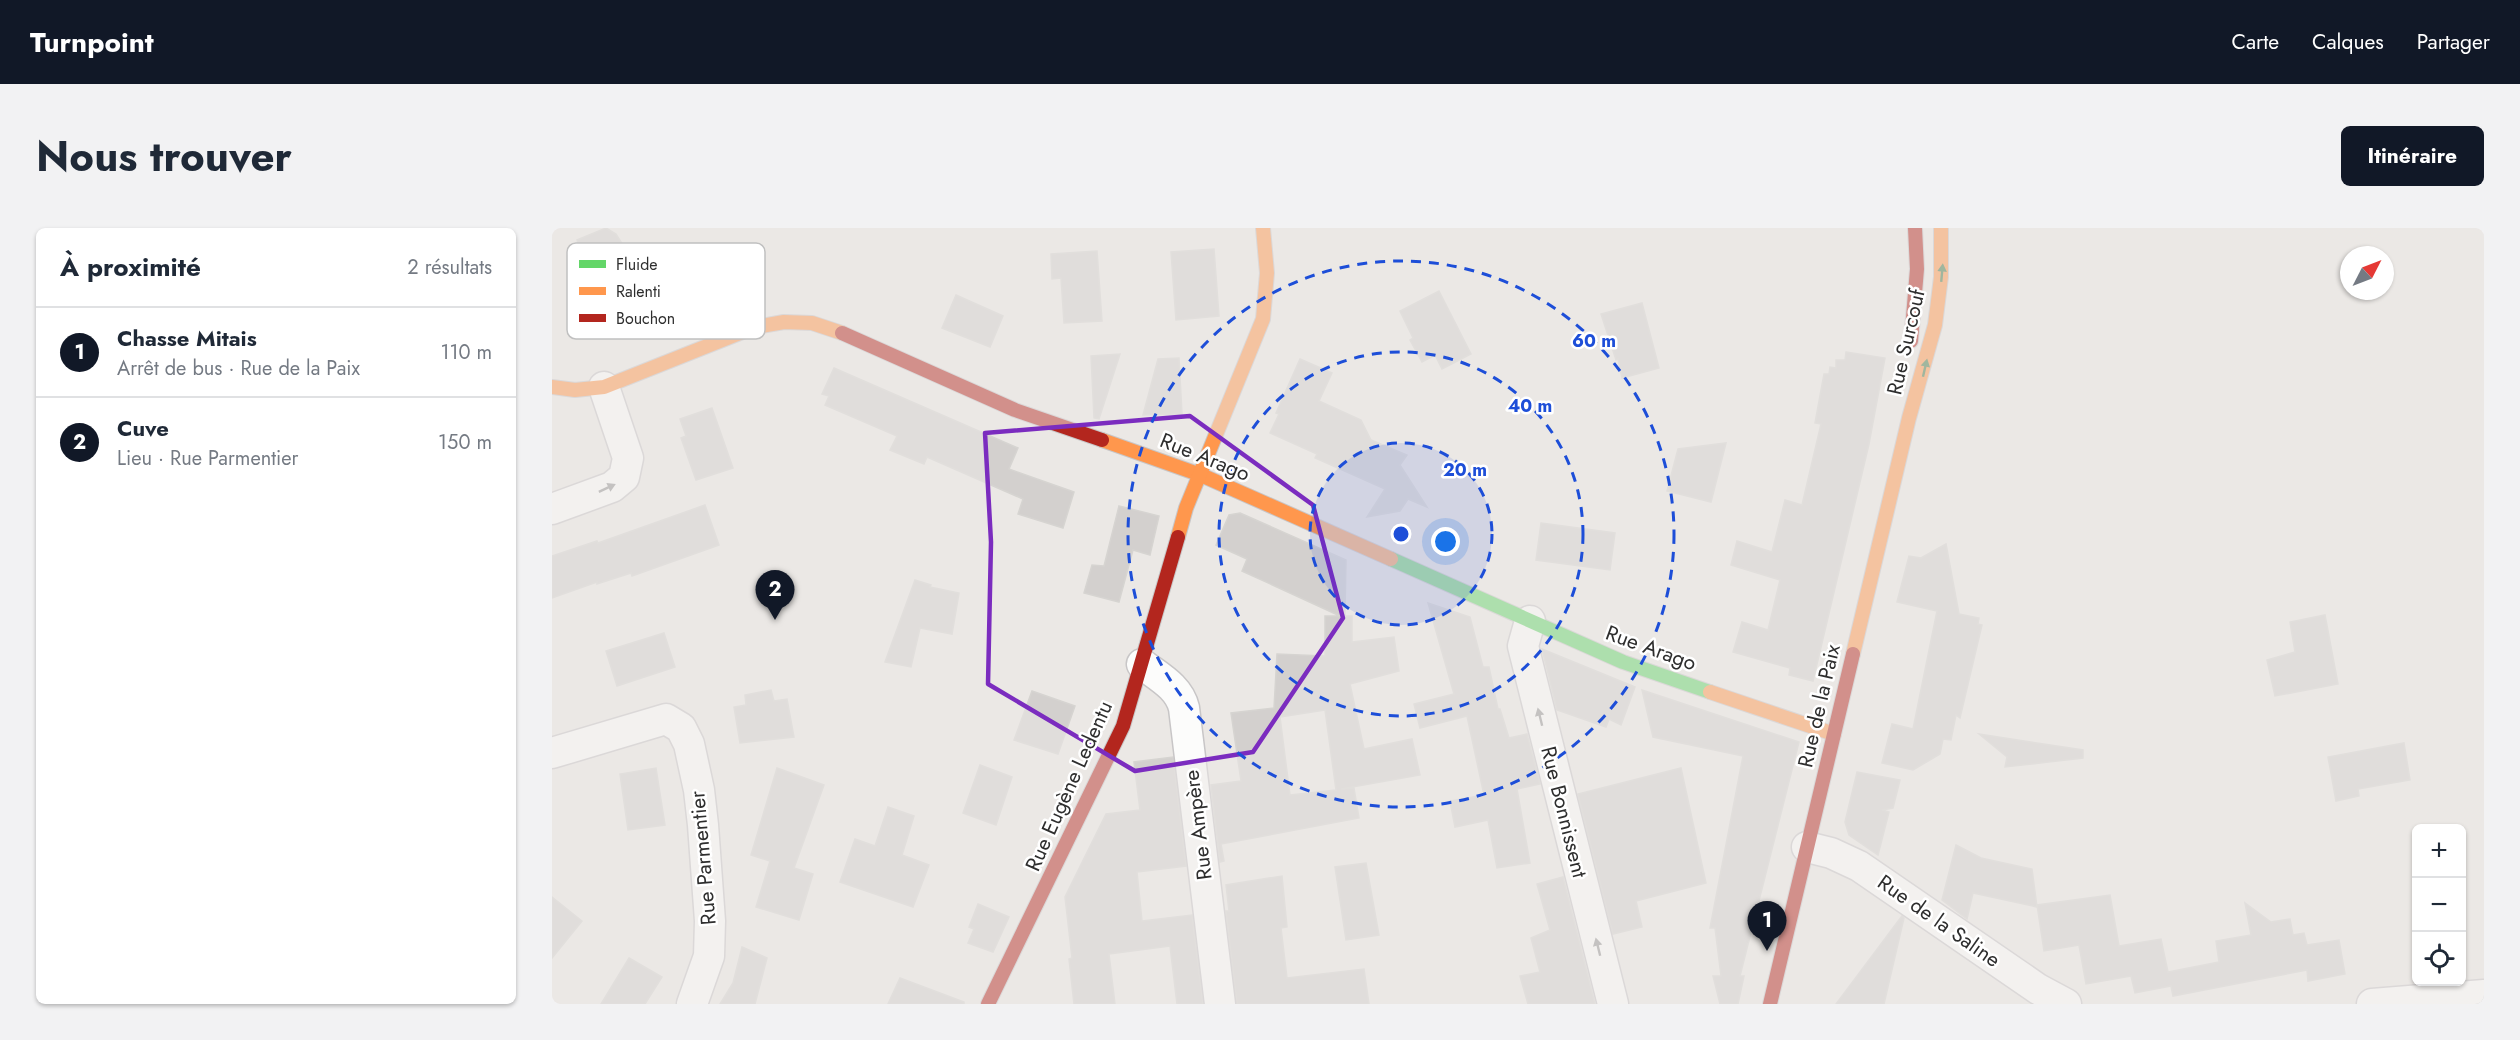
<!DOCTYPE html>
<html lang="fr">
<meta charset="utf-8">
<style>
:root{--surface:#fff;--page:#f2f2f3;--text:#1f2937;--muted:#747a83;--line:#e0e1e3;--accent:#111827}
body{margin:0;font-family:Jost,sans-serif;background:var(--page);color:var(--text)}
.controls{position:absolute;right:18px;bottom:18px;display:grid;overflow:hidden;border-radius:9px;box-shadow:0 2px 4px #0004}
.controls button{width:54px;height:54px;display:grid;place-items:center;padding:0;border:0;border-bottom:2px solid var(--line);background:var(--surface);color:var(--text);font:30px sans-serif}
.compass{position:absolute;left:1788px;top:18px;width:54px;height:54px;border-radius:50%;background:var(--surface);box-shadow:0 2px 4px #0004;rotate:48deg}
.you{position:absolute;left:894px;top:314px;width:21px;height:21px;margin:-15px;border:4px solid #fff;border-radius:50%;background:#1a73e8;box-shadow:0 0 0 9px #1a73e833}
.badge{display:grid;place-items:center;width:39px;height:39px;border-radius:50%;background:var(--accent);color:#fff;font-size:20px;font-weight:700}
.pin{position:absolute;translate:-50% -50px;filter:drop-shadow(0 2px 3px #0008)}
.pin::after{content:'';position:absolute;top:32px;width:21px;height:18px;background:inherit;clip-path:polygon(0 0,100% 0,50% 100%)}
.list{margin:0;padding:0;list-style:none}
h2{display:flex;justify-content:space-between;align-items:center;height:78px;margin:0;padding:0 24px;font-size:26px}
h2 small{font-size:20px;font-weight:400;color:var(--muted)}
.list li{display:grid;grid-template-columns:39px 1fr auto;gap:18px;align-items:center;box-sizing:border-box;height:90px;padding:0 24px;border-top:2px solid var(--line)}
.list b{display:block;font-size:22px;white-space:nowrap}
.list p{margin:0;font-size:20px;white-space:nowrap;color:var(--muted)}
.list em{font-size:20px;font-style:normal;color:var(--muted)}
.icon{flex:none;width:33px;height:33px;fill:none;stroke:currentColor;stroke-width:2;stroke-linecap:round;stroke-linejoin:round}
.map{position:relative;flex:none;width:1932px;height:776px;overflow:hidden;border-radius:9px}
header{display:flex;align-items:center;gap:36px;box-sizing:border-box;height:84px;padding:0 30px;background:var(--accent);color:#fff}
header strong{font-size:28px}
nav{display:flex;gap:33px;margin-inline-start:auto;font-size:21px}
.intro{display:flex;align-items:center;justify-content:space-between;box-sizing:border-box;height:144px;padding:0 36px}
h1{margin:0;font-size:42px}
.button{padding:15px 27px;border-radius:9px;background:var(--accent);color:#fff;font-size:21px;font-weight:700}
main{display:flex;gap:36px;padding:0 36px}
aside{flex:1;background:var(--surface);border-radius:9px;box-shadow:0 2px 4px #0004}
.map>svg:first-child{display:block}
.building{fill:#d3d0ce;stroke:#d6d4d1;stroke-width:1.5;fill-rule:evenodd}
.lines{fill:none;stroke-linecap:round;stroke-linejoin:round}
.street-casing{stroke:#c8c6c7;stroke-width:33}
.fast-casing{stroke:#c8c6c7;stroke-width:16}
.slow-casing{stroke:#c8c6c7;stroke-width:16}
.jam-casing{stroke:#c8c6c7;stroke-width:16}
.street{stroke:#fcfcfb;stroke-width:30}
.fast{stroke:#63d668;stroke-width:14}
.slow{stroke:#ff974d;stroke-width:14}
.jam{stroke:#b3261e;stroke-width:14}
.oneway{fill:#467a48}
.oneway2{fill:#959594}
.marked{fill:none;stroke:#7b2cbf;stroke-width:4.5;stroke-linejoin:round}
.ring{fill:none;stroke:#1d4ed8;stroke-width:3;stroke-dasharray:10 8}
.labels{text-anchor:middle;stroke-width:5;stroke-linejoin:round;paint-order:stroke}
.street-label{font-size:21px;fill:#2e2e2e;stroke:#fff}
.key{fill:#fff;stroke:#c0c0c0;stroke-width:1.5}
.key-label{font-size:16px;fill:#2e2e2e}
.centre{fill:#1d4ed8;stroke:#fff;stroke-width:3}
.ring-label{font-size:18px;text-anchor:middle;font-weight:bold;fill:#1d4ed8;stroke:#fff;stroke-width:5;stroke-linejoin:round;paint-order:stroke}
</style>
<header>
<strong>Turnpoint</strong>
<nav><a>Carte</a><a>Calques</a><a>Partager</a></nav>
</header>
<div class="intro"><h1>Nous trouver</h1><a class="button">Itinéraire</a></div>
<main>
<aside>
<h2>À proximité<small>2 résultats</small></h2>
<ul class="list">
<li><span class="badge">1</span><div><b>Chasse Mitais</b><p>Arrêt de bus · Rue de la Paix</p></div><em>110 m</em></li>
<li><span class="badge">2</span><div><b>Cuve</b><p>Lieu · Rue Parmentier</p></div><em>150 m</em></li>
</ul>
</aside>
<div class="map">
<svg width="1932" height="776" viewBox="0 0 1932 776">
<rect width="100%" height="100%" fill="#ebe8e5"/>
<g class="building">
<polygon points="54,0 64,6 71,17 66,31 36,43 25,12"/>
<polygon points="662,21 667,88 624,92 619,24"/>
<polygon points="545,23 550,93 512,95 509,50 500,51 499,26"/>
<polygon points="887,63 919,126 890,141 883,127 870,134 858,112 861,110 848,83"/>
<polygon points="404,67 451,88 438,119 390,100"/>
<polygon points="1090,75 1107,140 1070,150 1066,131 1064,132 1049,86"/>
<polygon points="1294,124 1333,130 1317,216 1261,453 1237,447 1238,440 1181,424 1190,394 1216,402 1228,352 1179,337 1185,313 1220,324 1233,272 1250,277 1269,196 1263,195 1272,146 1277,146 1278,139 1284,140 1284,132 1293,132"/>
<polygon points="568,126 547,191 542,190 539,128"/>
<polygon points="627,130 630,186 591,187 606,131"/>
<polygon points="748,131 780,145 767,173 809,192 819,212 855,227 848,237 875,279 856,271 848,283 815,289 833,261 763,230 765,226 718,205 727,186 724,185"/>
<polygon points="282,140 466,220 457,241 522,264 511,300 466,286 471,271 375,229 372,236 338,222 345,208 273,177 277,168 270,166"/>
<polygon points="160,180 181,240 144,252 129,210 134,208 128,191"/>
<polygon points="1174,215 1159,274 1115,263 1126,221"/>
<polygon points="153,277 167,317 80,348 79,345 45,356 45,354 0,370 0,328 45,313 46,315"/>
<polygon points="567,278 607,288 598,327 581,322 567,374 532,365 540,337 552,338"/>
<path d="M688 285 794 332 793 388H800V414L842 409 847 443 798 456 812 521 860 511 868 547 789 561 802 560 807 590 669 616 672 633 668 634 659 557 689 553 679 485 722 480 725 426 773 428V388H788L690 343 695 331 664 317 677 287ZM773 482 784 562 738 567 728 489Z"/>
<polygon points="989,295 1063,305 1058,342 984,332"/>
<polygon points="1394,316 1407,386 1427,390 1426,396 1430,397 1408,490 1404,487 1399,512 1391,511 1388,526 1361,542 1330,535 1340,496 1361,501 1385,383 1345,374 1357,328 1369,330"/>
<polygon points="363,352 379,357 378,359 407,365 400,406 368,400 359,439 333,434"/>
<polygon points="876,375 918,389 931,439 937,439 946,481 948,481 957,510 975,506 988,556 965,561 978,635 945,640 936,592 903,599 898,573 932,567 915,488 868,500 862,476 902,466"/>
<polygon points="1773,387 1786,456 1723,468 1715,432 1743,424 1738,394"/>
<polygon points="112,405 123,439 65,458 54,423"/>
<polygon points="990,421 1083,459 1069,497 1057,491 1054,499 1005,482"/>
<polygon points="219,462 222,473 235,471 242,509 188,515 182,479 194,477 193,467"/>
<polygon points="1090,462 1247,514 1188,748 1192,748 1186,776 1168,776 1161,748 1169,748 1163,700 1158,700 1191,528 1101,509"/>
<polygon points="480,463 523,478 506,526 462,512"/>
<polygon points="1427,506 1531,522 1531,530 1453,539 1455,529"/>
<polygon points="1852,515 1858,552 1806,561 1807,568 1784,573 1776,529"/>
<polygon points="621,529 634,638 585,644 590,693 640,687 651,776 625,776 618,718 557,726 563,776 522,776 517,731 520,730 513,669 554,586 588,582 582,534"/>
<polygon points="428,537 460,549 444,597 411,585"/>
<polygon points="104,540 113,597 76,602 68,546"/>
<polygon points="225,540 272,557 242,640 261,646 247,692 204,679 218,633 199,627"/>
<polygon points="1129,540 1154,655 1084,673 1090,699 1061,706 1026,566"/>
<polygon points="1305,544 1348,552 1341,580 1330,582 1337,584 1326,627 1297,607 1293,594"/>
<polygon points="336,579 362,588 350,627 377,637 361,679 288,654 303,611 323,618"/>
<polygon points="1404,617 1429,630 1480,641 1485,679 1421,665 1415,691 1390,672"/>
<polygon points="814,635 827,707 794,712 783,639"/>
<polygon points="730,648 735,699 729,700 735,750 812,741 817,776 685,776 674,683 677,683 674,657"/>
<polygon points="1011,649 1043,776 976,776 968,748 988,744 979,710 998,702 985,656"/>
<polygon points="1558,667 1567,718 1609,711 1616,744 1667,734 1664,713 1699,707 1693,675 1719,694 1738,691 1741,707 1752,705 1755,717 1787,712 1793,746 1756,753 1755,742 1621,768 1619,758 1583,765 1579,748 1534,756 1527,717 1492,723 1485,677"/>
<polygon points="0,669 30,693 0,730"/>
<polygon points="426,676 457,689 441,724 416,715 422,701 417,699"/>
<polygon points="1350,688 1352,690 1332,776 1284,776"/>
<polygon points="190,719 215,730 203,776 168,776 181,755"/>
<polygon points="77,730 110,749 93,776 49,776"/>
<polygon points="348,750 412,774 412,776 336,776"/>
</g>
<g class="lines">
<defs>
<g id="street">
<polyline points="0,281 60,259 72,249 76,230 52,159"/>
<polyline points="978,393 971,418 1061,776"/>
<path d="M590 436C607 449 627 459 632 480L668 776"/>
<polyline points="0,525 114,491 129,500 137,516 147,562 151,597 158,693 157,728 140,776"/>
<polyline points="1255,619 1279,625 1307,638 1486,761 1514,776"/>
<polyline points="1820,776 1932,767"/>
</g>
<polyline id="fast" points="839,331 1071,434 1158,464"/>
<g id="slow">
<polyline points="0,159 23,162 52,159 203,99 232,94 260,95 290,105"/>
<polyline points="550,212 649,247 839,331"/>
<polyline points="626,309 634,280 711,91 715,45 711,0"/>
<polyline points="1301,426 1357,190 1383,97 1389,49 1389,0"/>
<polyline points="1158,464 1282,506"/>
</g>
<g id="jam">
<polyline points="290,105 463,182 550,212"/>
<polyline points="1359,113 1365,41 1363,0"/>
<polyline points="436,776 571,498 626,309"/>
<polyline points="1218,776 1301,426"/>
</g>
</defs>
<use href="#street" class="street-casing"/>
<use href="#fast" class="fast-casing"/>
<use href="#slow" class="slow-casing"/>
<use href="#jam" class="jam-casing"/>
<use href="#street" class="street"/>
<use href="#fast" class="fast"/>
<use href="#slow" class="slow"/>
<use href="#jam" class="jam"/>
</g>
<defs><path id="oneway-solid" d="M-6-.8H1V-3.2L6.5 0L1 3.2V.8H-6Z" transform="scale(1.5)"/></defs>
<g class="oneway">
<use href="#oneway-solid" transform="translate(1390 45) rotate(-85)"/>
<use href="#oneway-solid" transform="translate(1373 140) rotate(-77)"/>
</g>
<g class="oneway2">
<use href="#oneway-solid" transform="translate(55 260) rotate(-25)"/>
<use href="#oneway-solid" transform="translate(988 489) rotate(-104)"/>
<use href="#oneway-solid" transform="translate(1046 719) rotate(-104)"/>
</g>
<path d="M0 0H1932V776H0ZM638 188 761 277 791 390 701 524 583 543 436 456 439 314 433 205Z" fill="#ebe8e5" fill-opacity=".55" fill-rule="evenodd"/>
<path class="marked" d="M638 188 761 277 791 390 701 524 583 543 436 456 439 314 433 205Z"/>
<circle cx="849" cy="306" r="91" fill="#1d4ed8" fill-opacity=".12"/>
<g class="ring">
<circle cx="849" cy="306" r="91"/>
<circle cx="849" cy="306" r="182"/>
<circle cx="849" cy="306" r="273"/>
</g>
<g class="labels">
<g class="street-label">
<text transform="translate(1354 114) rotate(-77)" y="7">Rue Surcouf</text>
<text transform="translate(653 229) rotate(22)" y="7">Rue Arago</text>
<text transform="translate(1099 420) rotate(20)" y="7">Rue Arago</text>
<text transform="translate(1267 478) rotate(-77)" y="7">Rue de la Paix</text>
<text transform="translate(517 558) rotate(-66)" y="7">Rue Eugène Ledentu</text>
<text transform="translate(1012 584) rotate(76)" y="7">Rue Bonnissent</text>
<text transform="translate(646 597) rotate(-97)" y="7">Rue Ampère</text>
<text transform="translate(151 630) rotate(-95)" y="7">Rue Parmentier</text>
<text transform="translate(1387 693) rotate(35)" y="7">Rue de la Saline</text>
</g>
</g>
<rect x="15" y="15" width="198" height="96" rx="9" class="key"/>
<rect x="27" y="32" width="27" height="8" fill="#63d668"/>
<rect x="27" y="59" width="27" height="8" fill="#ff974d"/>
<rect x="27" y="86" width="27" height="8" fill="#b3261e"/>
<g class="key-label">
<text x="64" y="42">Fluide</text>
<text x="64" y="69">Ralenti</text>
<text x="64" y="96">Bouchon</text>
</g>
<circle cx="849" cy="306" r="9" class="centre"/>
<g class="ring-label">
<text x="1042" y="119">60 m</text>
<text x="978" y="184">40 m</text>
<text x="913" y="248">20 m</text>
</g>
</svg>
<div class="controls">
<button>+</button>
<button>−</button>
<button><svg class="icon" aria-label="locate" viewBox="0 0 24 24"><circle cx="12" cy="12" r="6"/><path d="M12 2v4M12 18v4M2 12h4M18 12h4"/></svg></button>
</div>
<svg class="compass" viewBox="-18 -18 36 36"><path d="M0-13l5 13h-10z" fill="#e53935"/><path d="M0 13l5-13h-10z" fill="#747a83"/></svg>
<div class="you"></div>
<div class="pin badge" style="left:1215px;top:723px">1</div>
<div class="pin badge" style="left:223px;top:392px">2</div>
</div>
</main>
